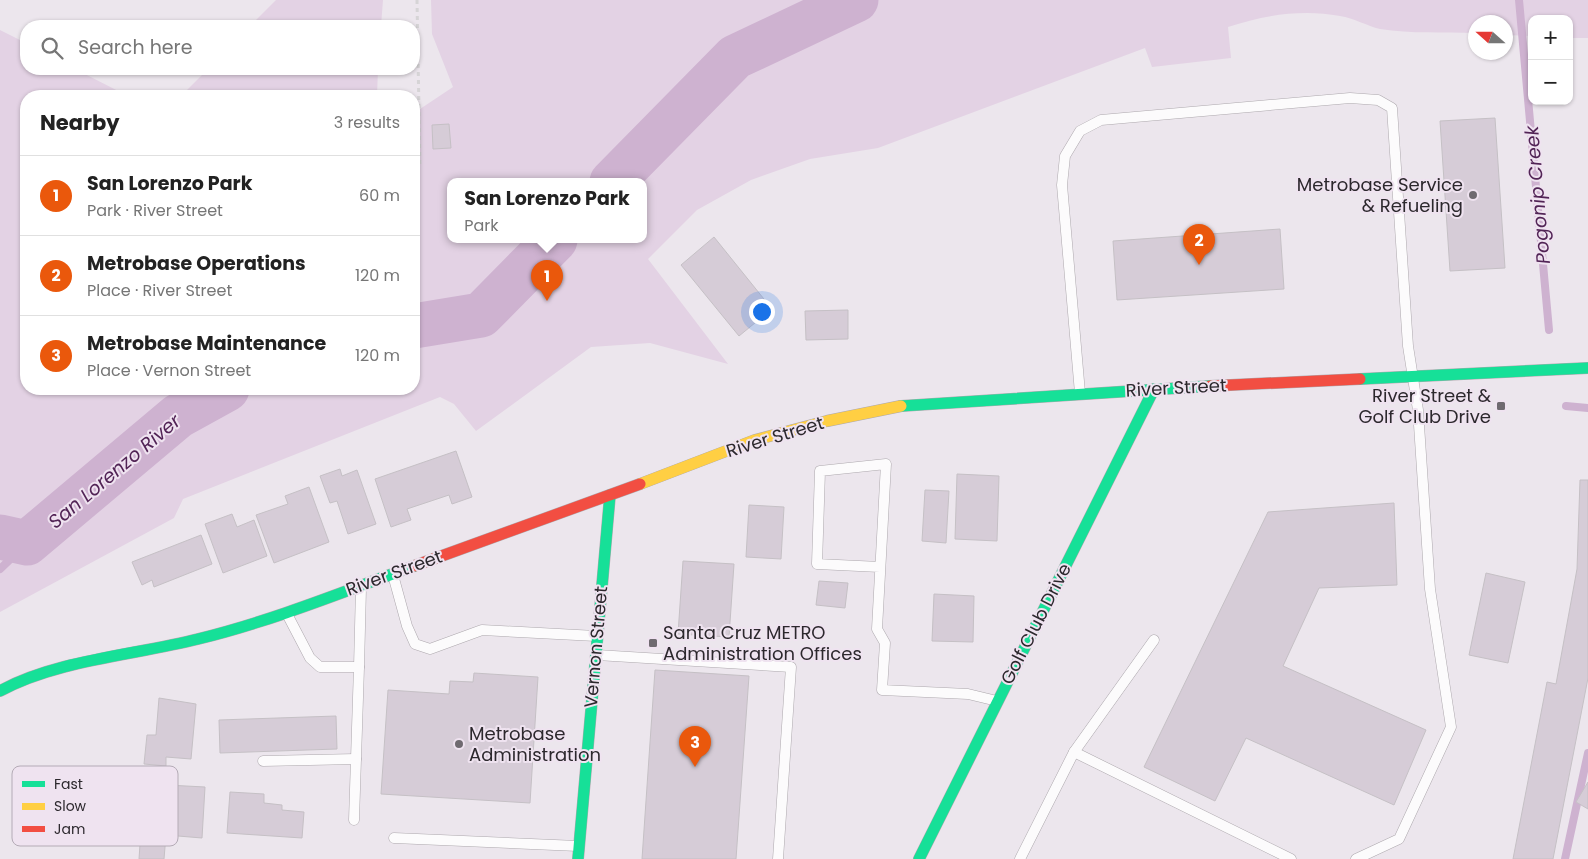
<!DOCTYPE html>
<meta charset="utf-8">
<style>
:root{--surface:#fff;--page:#f2f2f2;--text:#222;--muted:#767676;--line:#e0e0e0;--accent:#ea580c}
body{margin:0;font-family:Poppins,sans-serif;background:var(--page);color:var(--text)}
.controls{position:absolute;right:15px;top:15px;display:grid;overflow:hidden;border-radius:10px;box-shadow:0 1px 4px #0004}
.controls button{width:45px;height:45px;display:grid;place-items:center;padding:0;border:0;border-bottom:1px solid var(--line);background:var(--surface);color:var(--text);font:25px sans-serif}
.compass{position:absolute;left:1468px;top:15px;width:45px;height:45px;border-radius:50%;background:var(--surface);box-shadow:0 1px 4px #0004;rotate:291deg}
.you{position:absolute;left:761px;top:311px;width:18px;height:18px;margin:-12px;border:4px solid #fff;border-radius:50%;background:#1a73e8;box-shadow:0 0 0 8px #1a73e833}
.badge{display:grid;place-items:center;width:32px;height:32px;border-radius:50%;background:var(--accent);color:#fff;font-size:16px;font-weight:700}
.pin{position:absolute;translate:-50% -41px;filter:drop-shadow(0 1px 2px #0008)}
.pin::after{content:'';position:absolute;top:26px;width:18px;height:15px;background:inherit;clip-path:polygon(0 0,100% 0,50% 100%)}
.popup{position:absolute;left:447px;top:178px;width:200px;height:65px;box-sizing:border-box;display:grid;place-content:center;border-radius:10px;background:var(--surface);filter:drop-shadow(0 1px 4px #0005);font-size:16px;white-space:nowrap;color:var(--muted)}
.popup b{font-size:19px;color:var(--text)}
.popup::after{content:'';position:absolute;left:50%;top:100%;margin-left:-10px;border:10px solid transparent;border-top-color:var(--surface)}
.list{margin:0;padding:0;list-style:none}
h2{display:flex;justify-content:space-between;align-items:center;height:65px;margin:0;padding:0 20px;font-size:21px}
h2 small{font-size:16px;font-weight:400;color:var(--muted)}
.list li{display:grid;grid-template-columns:32px 1fr auto;gap:15px;align-items:center;box-sizing:border-box;height:80px;padding:0 20px;border-top:1px solid var(--line)}
.list b{display:block;font-size:19px;white-space:nowrap}
.list p{margin:0;font-size:16px;white-space:nowrap;color:var(--muted)}
.list em{font-size:16px;font-style:normal;color:var(--muted)}
.icon{flex:none;width:28px;height:28px;fill:none;stroke:currentColor;stroke-width:2;stroke-linecap:round;stroke-linejoin:round}
.map{position:relative;flex:none;width:1588px;height:859px;overflow:hidden}
.search{position:absolute;background:var(--surface);box-shadow:0 1px 4px #0004;left:20px;top:20px;width:400px;height:55px;display:flex;align-items:center;gap:12px;box-sizing:border-box;padding:0 18px;border-radius:20px;color:var(--muted);font-size:19px}
.panel{position:absolute;background:var(--surface);box-shadow:0 1px 4px #0004;left:20px;top:90px;width:400px;height:305px;border-radius:20px}
.map>svg:first-child{display:block}
.green{fill:#e3d2e4;fill-rule:evenodd}
.lines{fill:none;stroke-linecap:round;stroke-linejoin:round}
.stream{stroke:#ceb2d0;stroke-width:8}
.river{stroke:#ceb2d0;stroke-width:45}
.building{fill:#d6ccd7;stroke:#c5c0c5}
.lane-casing{stroke:#ada8ad;stroke-width:11}
.fast-casing{stroke:#ada8ad;stroke-width:12}
.slow-casing{stroke:#ada8ad;stroke-width:12}
.jam-casing{stroke:#ada8ad;stroke-width:12}
.path{stroke:#d6d4d6;stroke-width:3;stroke-dasharray:4 4;stroke-linecap:butt}
.lane{stroke:#fcfbfc;stroke-width:10}
.fast{stroke:#16e098;stroke-width:11}
.slow{stroke:#ffcf43;stroke-width:11}
.jam{stroke:#f24e42;stroke-width:11}
.poi-dot{fill:#6f6a70;stroke:#efe3f0;stroke-width:2}
.labels{text-anchor:middle;stroke-width:4;stroke-linejoin:round;paint-order:stroke}
.poi-label{font-size:18px;fill:#2c282d;stroke:#efe3f0;text-anchor:end}
.street-label{font-size:18px;fill:#2c282d;stroke:#efe3f0}
.water-label{font-size:19px;font-style:italic;fill:#522456;stroke:#efe3f0}
.key{fill:#efe3f0;stroke:#b4abb6;stroke-width:1}
.key-label{font-size:14px;fill:#2c282d}
</style>
<div class="map">
<svg width="1588" height="859" viewBox="0 0 1588 859">
<rect width="100%" height="100%" fill="#ece6ed"/>
<g class="green">
<polygon points="276,0 383,0 381,26 250,26"/>
<path d="M431 0H1588V38H1569V19H1532V36L1506 35V22H1476L1475 33C1444 32 1411 34 1380 29 1367 26 1354 18 1340 16 1302 9 1264 15 1228 27L1231 58 1152 67 1145 48 878 148 810 159 751 180 697 210 648 259 728 364 650 343 591 347 476 431 454 404 440 397 183 499 174 518 0 612V30L26 43V69H75L128 96H26V389H414V113L453 87 432 34ZM451 182H643V240H451Z"/>
<polygon points="208,69 378,69 377,96 181,96"/>
</g>
<g class="lines">
<g class="stream">
<polyline points="1519,0 1549,330"/>
<polyline points="1566,406 1588,408"/>
<polyline points="0,569 27,543"/>
<polyline points="1565,859 1588,753"/>
</g>
<g class="river">
<polyline points="612,182 735,57 856,0"/>
<polyline points="414,326 481,315 555,240"/>
<polyline points="0,537 27,543 178,416 227,389"/>
</g>
</g>
<g class="building">
<polygon points="1495,118 1505,268 1450,271 1440,121"/>
<polygon points="449,124 451,148 433,149 432,125"/>
<polygon points="1280,229 1284,289 1117,300 1113,241"/>
<polygon points="714,237 772,309 739,336 681,265"/>
<polygon points="848,310 848,339 806,340 805,311"/>
<polygon points="456,451 472,497 452,504 449,495 407,509 411,520 391,527 375,479"/>
<polygon points="340,469 342,476 357,470 376,524 348,534 337,501 330,503 320,476"/>
<polygon points="957,474 999,476 997,541 955,539"/>
<polygon points="1580,480 1588,480 1588,678 1553,859 1513,859 1547,682 1556,684 1577,569"/>
<polygon points="309,487 329,542 274,563 256,515 288,504 285,496"/>
<polygon points="925,490 949,491 946,543 922,541"/>
<polygon points="1394,503 1397,585 1319,588 1283,666 1426,730 1394,805 1246,738 1215,801 1144,767 1268,512"/>
<polygon points="749,505 784,507 781,559 746,557"/>
<polygon points="232,514 237,527 254,520 267,556 223,573 205,524"/>
<polygon points="201,535 212,564 154,587 152,580 142,585 132,562"/>
<polygon points="683,561 734,564 729,637 678,634"/>
<polygon points="1486,573 1525,582 1508,663 1469,655"/>
<polygon points="819,581 848,583 845,608 816,605"/>
<polygon points="934,594 974,596 973,642 932,641"/>
<polygon points="655,670 749,676 736,859 642,859"/>
<polygon points="474,673 538,677 530,803 381,794 388,690 449,694 450,681 473,682"/>
<polygon points="159,698 196,704 191,759 166,757 166,766 144,764 147,735 156,735"/>
<polygon points="336,716 337,749 220,753 219,720"/>
<polygon points="1588,782 1588,809 1576,802"/>
<polygon points="148,784 205,787 202,838 166,835 164,859 139,859 141,830 121,829 123,791 147,793"/>
<polygon points="230,792 264,794 264,803 282,805 282,810 304,812 302,838 227,833"/>
</g>
<g class="lines">
<defs>
<g id="lane">
<polyline points="1080,393 1062,185 1065,156 1080,131 1101,120 1350,98 1378,100 1392,108 1408,346 1418,410 1430,589 1451,727 1399,839 1356,859"/>
<polyline points="880,567 817,564 820,471 886,464 877,629 885,643 882,690 968,694 997,701"/>
<polyline points="393,575 407,626 415,644 430,649 482,630 596,636"/>
<polyline points="287,614 310,658 320,667 359,667 354,820"/>
<polyline points="597,655 791,667 778,859"/>
<polyline points="359,667 361,588"/>
<polyline points="1074,752 1154,640"/>
<polyline points="263,761 356,759"/>
<polyline points="394,838 578,846"/>
<polyline points="1020,859 1074,752 1291,859"/>
</g>
<g id="fast">
<polyline points="1360,379 1588,368"/>
<polyline points="901,406 1210,386"/>
<path d="M0 691C56 660 135 655 198 639 272 621 343 592 414 566"/>
<polyline points="578,859 610,495"/>
<polyline points="919,859 1154,389"/>
</g>
<polyline id="slow" points="640,484 755,440 827,421 901,406"/>
<g id="jam">
<polyline points="1210,386 1360,379"/>
<polyline points="414,566 640,484"/>
</g>
</defs>
<use href="#lane" class="lane-casing"/>
<use href="#fast" class="fast-casing"/>
<use href="#slow" class="slow-casing"/>
<use href="#jam" class="jam-casing"/>
<polyline class="path" points="417,0 420,167"/>
<use href="#lane" class="lane"/>
<use href="#fast" class="fast"/>
<use href="#slow" class="slow"/>
<use href="#jam" class="jam"/>
</g>
<g class="poi-dot">
<circle cx="1473" cy="195" r="5"/>
<rect x="1496" y="401" width="10" height="10" rx="2.5"/>
<rect x="648" y="638" width="10" height="10" rx="2.5"/>
<circle cx="459" cy="744" r="5"/>
</g>
<g class="labels">
<g class="poi-label">
<text x="1463" y="191">Metrobase Service<tspan x="1463" dy="21">&amp; Refueling</tspan></text>
<text x="1491" y="402">River Street &amp;<tspan x="1491" dy="21">Golf Club Drive</tspan></text>
<text x="663" y="639" text-anchor="start">Santa Cruz METRO<tspan x="663" dy="21">Administration Offices</tspan></text>
<text x="469" y="740" text-anchor="start">Metrobase<tspan x="469" dy="21">Administration</tspan></text>
</g>
<g class="street-label">
<text transform="translate(1176 388) rotate(-3)" y="6">River Street</text>
<text transform="translate(775 437) rotate(-17)" y="6">River Street</text>
<text transform="translate(394 573) rotate(-20)" y="6">River Street</text>
<text transform="translate(1036 624) rotate(-63)" y="6">Golf Club Drive</text>
<text transform="translate(596 647) rotate(-85)" y="6">Vernon Street</text>
</g>
<g class="water-label">
<text transform="translate(1537 195) rotate(-95)" y="7">Pogonip Creek</text>
<text transform="translate(114 471) rotate(-40)" y="7">San Lorenzo River</text>
</g>
</g>
<rect x="12" y="766" width="166" height="80" rx="8" class="key"/>
<rect x="22" y="781" width="23" height="6" fill="#16e098"/>
<rect x="22" y="803" width="23" height="7" fill="#ffcf43"/>
<rect x="22" y="826" width="23" height="6" fill="#f24e42"/>
<g class="key-label">
<text x="54" y="789">Fast</text>
<text x="54" y="811">Slow</text>
<text x="54" y="834">Jam</text>
</g>
</svg>
<div class="controls">
<button>+</button>
<button>−</button>
</div>
<svg class="compass" viewBox="-18 -18 36 36"><path d="M0-13l5 13h-10z" fill="#e53935"/><path d="M0 13l5-13h-10z" fill="#767676"/></svg>
<div class="you"></div>
<div class="pin badge" style="left:547px;top:301px">1</div>
<div class="popup"><b>San Lorenzo Park</b>Park</div>
<div class="pin badge" style="left:1199px;top:265px">2</div>
<div class="pin badge" style="left:695px;top:767px">3</div>
<div class="search"><svg class="icon" aria-label="search" viewBox="0 0 24 24"><circle cx="10" cy="10" r="6"/><path d="M15 15l6 6"/></svg>Search here</div>
<section class="panel">
<h2>Nearby<small>3 results</small></h2>
<ul class="list">
<li><span class="badge">1</span><div><b>San Lorenzo Park</b><p>Park · River Street</p></div><em>60 m</em></li>
<li><span class="badge">2</span><div><b>Metrobase Operations</b><p>Place · River Street</p></div><em>120 m</em></li>
<li><span class="badge">3</span><div><b>Metrobase Maintenance</b><p>Place · Vernon Street</p></div><em>120 m</em></li>
</ul>
</section>
</div>
